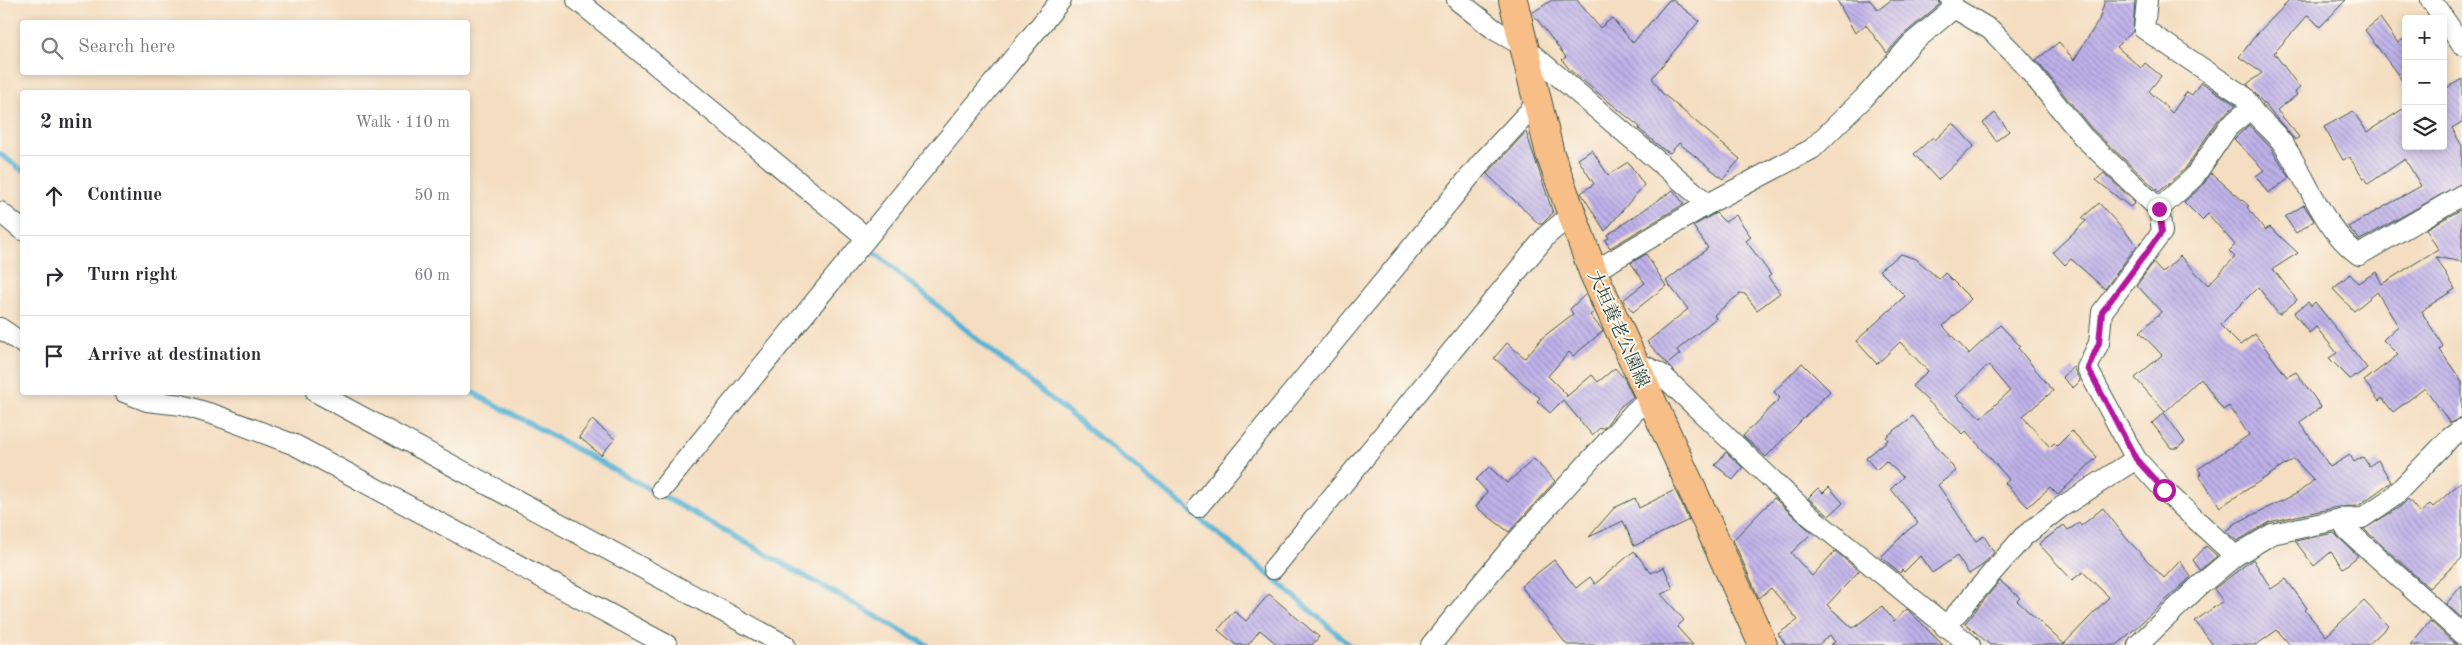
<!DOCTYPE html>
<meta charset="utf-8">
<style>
:root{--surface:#fff;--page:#f2f2f3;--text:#2b2b33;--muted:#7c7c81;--line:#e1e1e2}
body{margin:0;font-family:"Old Standard TT","Noto Serif JP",serif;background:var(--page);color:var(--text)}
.controls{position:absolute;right:15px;top:15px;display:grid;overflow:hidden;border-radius:5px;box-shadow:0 2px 8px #0003}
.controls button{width:45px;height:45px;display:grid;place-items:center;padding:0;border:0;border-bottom:1px solid var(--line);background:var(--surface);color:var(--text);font:25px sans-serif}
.stop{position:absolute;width:15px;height:15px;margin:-11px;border:4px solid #b5179e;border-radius:50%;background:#fff}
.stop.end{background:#b5179e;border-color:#fff;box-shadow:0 1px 5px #0008}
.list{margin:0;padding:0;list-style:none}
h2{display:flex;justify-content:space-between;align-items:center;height:65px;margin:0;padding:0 20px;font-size:21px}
h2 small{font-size:16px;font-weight:400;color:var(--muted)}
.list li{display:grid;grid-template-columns:32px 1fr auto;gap:15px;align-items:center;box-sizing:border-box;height:80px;padding:0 20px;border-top:1px solid var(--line)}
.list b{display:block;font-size:19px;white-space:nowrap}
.list em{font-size:16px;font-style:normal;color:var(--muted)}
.icon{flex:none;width:28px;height:28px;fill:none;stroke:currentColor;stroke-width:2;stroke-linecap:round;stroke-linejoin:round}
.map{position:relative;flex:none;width:2462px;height:645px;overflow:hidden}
.search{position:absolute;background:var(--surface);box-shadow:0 2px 8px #0003;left:20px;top:20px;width:450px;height:55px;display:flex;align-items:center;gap:12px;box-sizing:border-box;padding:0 18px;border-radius:5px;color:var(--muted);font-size:19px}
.panel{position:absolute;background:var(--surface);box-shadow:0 2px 8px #0003;left:20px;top:90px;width:450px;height:305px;border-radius:5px}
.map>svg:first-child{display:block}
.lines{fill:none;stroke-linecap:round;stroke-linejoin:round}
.stream{stroke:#57b2d5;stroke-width:5.5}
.building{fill:url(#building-back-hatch);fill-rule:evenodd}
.minor-casing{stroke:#3f5549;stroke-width:22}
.primary-casing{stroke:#3f5549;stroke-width:30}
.minor{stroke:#fff;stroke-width:20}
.primary{stroke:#f7be88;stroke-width:28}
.route{stroke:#b5179e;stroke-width:6}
.labels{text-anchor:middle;stroke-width:4;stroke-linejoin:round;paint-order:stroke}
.street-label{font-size:18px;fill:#1f3d34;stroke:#fbf7ec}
</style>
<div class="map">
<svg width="2462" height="645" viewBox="0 0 2462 645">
<defs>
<pattern id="building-back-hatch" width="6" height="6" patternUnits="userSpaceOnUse" patternTransform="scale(1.25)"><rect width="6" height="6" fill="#bfb1ea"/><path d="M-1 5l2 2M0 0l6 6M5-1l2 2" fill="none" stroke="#9b91be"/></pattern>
</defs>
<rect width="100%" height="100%" fill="#fbf7ec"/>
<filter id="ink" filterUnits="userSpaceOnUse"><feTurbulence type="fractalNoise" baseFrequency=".02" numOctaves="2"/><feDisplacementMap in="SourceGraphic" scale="10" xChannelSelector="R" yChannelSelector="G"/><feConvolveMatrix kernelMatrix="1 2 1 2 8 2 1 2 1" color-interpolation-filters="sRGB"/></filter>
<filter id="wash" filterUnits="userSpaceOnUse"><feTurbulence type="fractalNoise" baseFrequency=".0096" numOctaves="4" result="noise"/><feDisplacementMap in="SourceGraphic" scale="20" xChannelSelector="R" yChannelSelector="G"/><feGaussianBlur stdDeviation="1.12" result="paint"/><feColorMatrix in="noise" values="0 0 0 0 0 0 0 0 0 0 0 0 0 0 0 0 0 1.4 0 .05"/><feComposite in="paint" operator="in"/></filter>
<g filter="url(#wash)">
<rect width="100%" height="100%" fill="#f4ddc0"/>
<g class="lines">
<g class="stream">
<polyline points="0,154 22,170"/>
<polyline points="866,245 984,345 1278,582 1350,645"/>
<polyline points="468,390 690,511 927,645"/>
</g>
</g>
<g id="blocks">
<g class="building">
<polygon points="1552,0 1577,0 1600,28 1612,18 1633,43 1669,0 1673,0 1699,21 1652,78 1662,93 1740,159 1723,179 1679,143 1670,153 1664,150 1639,129 1640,127 1571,71 1562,60 1566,57 1532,13"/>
<polygon points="1837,0 1870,0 1878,10 1891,0 1939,0 1940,4 1903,35 1887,53 1866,25 1855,33"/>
<polygon points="2105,0 2135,0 2133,31 2117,47 2141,68 2145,63 2161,76 2149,91 2172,113 2187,92 2192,95 2201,82 2236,105 2218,120 2185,169 2159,192 2092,129 2036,60 2059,42 2074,60 2099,20"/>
<polygon points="2290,0 2346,0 2320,27 2308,15 2274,53 2300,88 2295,92 2297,95 2277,110 2299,137 2295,140 2247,84 2262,73 2239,57 2256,35"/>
<polygon points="2380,18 2398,43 2406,37 2406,86 2365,30"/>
<polygon points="2462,79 2462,122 2452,128 2462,146 2462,183 2360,240 2348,227 2421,186 2405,159 2368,184 2349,157 2343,160 2324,127 2353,111 2367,132 2406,107 2406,146 2443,146 2443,90"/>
<polygon points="1995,113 2009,131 1996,141 1983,123"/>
<polygon points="1953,123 1974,146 1938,180 1914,154 1933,137 1935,140"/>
<polygon points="2249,125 2271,148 2290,178 2268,193 2256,176 2264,170 2234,139"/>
<polygon points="1526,132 1553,213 1542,224 1539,224 1487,174"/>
<polygon points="1592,150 1608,175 1628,162 1644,185 1605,231 1581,193 1594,184 1578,159"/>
<polygon points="2104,173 2135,203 2130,207 2096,180"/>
<polygon points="2211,173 2249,206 2247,207 2265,230 2270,227 2298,253 2273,269 2297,300 2279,315 2258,287 2220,325 2240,345 2255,334 2287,377 2296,372 2321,407 2300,422 2330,467 2350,455 2354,462 2363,457 2369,466 2378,460 2391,482 2358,506 2338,507 2269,522 2237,541 2225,531 2233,526 2232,525 2298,493 2314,480 2294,459 2220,507 2199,475 2201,473 2198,469 2249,435 2229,406 2223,410 2201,378 2165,412 2135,378 2162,355 2140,332 2161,312 2137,285 2153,263 2162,273 2180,256 2208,285 2235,257 2229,251 2235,245 2208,214 2202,220 2184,202 2202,186"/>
<polygon points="1673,190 1684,204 1610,248 1605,240 1609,238 1607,235"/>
<polygon points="2099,203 2137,245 2105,289 2071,259 2065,265 2053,252 2086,221 2082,218"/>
<polygon points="2304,205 2314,221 2296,233 2285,217"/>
<polygon points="2462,209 2462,262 2436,257 2455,289 2421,311 2443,346 2440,350 2462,382 2462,417 2450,423 2425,388 2393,412 2382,398 2379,401 2364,381 2398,355 2383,340 2398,326 2377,292 2354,311 2333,289 2350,274 2358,283 2376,272 2382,284 2438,249 2426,229"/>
<polygon points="1716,213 1725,222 1736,215 1751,237 1746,241 1771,275 1768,277 1780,293 1757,310 1745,294 1741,293 1714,315 1716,318 1677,350 1680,354 1668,364 1647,342 1688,309 1666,281 1708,248 1693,226"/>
<polygon points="1646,254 1666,286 1633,312 1623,300 1645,283 1631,263"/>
<path d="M1901 254 1916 259 1939 279 1945 273 1971 299 1943 326 1969 354 2000 325 2020 346 2018 348 2053 391 2023 416 2027 422 2050 447 2054 443 2057 446 2072 431 2097 457 2058 495 2050 487 2028 507 2005 483 2009 480 2007 477 1966 431 1963 434 1912 386 1928 371 1900 342 1877 364 1856 341 1905 296 1879 270ZM1988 365 2010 391 1981 418 1956 396Z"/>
<polygon points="1586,294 1594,312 1590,315 1603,331 1573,356 1569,352 1548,376 1567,395 1566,397 1592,375 1598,382 1615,368 1624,378 1633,397 1621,406 1603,429 1601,427 1592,435 1563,400 1550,413 1537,401 1540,398 1494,358 1507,343 1525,358 1543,337 1573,314 1570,309"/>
<polygon points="2308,302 2311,306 2315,302 2367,368 2356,376 2355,375 2350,379 2329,358 2337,353 2316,327 2309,333 2294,313"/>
<polygon points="1802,363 1830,391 1766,457 1743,436 1780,398 1774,392"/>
<polygon points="2073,367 2080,381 2073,388 2062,377"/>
<polygon points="2164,413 2185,442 2177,448 2171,448 2152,423"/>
<polygon points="1913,416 1956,471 1938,485 1976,541 1984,536 1994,552 1983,565 1969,574 1957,556 1932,573 1920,556 1904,572 1902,570 1900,573 1881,557 1908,530 1918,523 1891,489 1903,477 1886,461 1876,470 1866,458 1888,440 1886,437"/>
<polygon points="592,420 615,439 601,455 579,437"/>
<polygon points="1726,452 1743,468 1733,480 1715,465"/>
<polygon points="1534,459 1555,481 1509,532 1476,507 1487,492 1476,480 1489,467 1507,483"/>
<polygon points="2462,481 2462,558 2429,588 2364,529 2400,507 2408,499 2420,513 2430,504 2433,507"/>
<polygon points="1829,487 1843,503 1829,516 1808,498 1818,488 1823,493"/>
<polygon points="1675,490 1689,520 1634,546 1623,521 1589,537 1614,508 1635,498 1639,508"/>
<polygon points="1774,498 1812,533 1791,553 1812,576 1835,551 1859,571 1827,605 1853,628 1882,606 1894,621 1907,609 1943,645 1830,645 1835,642 1830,635 1818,645 1786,645 1778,634 1798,620 1771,588 1759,598 1733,540"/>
<polygon points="2103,508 2127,539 2164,578 2180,561 2191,577 2117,645 1990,645 1965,623 2000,581 2020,598 2017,601 2064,644 2109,597 2083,572 2072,580 2039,544 2064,525 2068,530 2079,523 2081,526"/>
<polygon points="2334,533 2358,556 2343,568 2331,552 2314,566 2295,541"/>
<polygon points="2206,546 2217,556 2200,570 2193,560"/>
<polygon points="1634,551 1651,573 1664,567 1673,589 1661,594 1684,620 1677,627 1693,645 1567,645 1521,586 1554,560 1576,588 1590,577 1595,584"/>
<polygon points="2253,559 2271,589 2286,579 2307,608 2305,610 2326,636 2364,601 2388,626 2368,645 2290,645 2277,630 2256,645 2213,645 2195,621 2223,601 2214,589"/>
<polygon points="2462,585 2462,618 2446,604"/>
<polygon points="1269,594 1319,637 1312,645 1278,645 1260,630 1248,645 1236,645 1218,630 1234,611 1246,621"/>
<polygon points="2430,621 2454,643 2458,645 2410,645"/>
</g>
</g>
</g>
<g filter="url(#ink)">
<use href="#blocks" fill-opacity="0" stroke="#3f5549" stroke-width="1"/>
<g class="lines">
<defs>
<g id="minor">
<polyline points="577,0 867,238"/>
<polyline points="1457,0 1495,30 1523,46 1708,204"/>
<polyline points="1951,0 1954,8 1991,30 2023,63 2083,137 2159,209 2162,232 2102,312 2099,343 2087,368 2136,459 2164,490 2235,556"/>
<path d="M2147 0 2144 29 2245 97C2252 116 2269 125 2281 141 2308 178 2321 227 2359 255L2462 195"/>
<polyline points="2431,0 2462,45"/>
<polyline points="2159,209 2194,177 2228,127 2250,109"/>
<polyline points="0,212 22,230"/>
<polyline points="1593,272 1708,204 1812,149 1864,98 1911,44 1954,8"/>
<polyline points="0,328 22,343"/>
<polyline points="1632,360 1661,374 1810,516 1970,645"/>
<polyline points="124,392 147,401 182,405 218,416 295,445 667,645"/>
<polyline points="316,392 785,645"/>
<polyline points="662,489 1061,0"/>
<polyline points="1198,507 1481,163 1537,103"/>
<polyline points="2341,519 2346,529 2462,634"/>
<polyline points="1273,569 1547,235 1571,215"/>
<polyline points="1945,627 2023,537 2060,508 2136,459"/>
<polyline points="1431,645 1514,544 1635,411 1650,400"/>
<polyline points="2138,645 2198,587 2235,556 2272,534 2341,519 2362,518 2393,497 2451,437 2462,429"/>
</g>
<polyline id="primary" points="1513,0 1550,154 1593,272 1763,645"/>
</defs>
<use href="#minor" class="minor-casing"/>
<use href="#primary" class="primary-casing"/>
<use href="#minor" class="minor"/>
<use href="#primary" class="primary"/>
</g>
</g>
<g class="lines" filter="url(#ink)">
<polyline class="route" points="2159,209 2162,232 2102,312 2099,343 2088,368 2136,459 2164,490"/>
</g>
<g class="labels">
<g class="street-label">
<text transform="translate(1619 329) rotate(66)" y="6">大垣養老公園線</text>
</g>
</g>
</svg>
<div class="controls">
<button>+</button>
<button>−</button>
<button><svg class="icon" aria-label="layers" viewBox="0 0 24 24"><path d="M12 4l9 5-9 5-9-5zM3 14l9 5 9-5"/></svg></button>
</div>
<div class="stop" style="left:2164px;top:490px"></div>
<div class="stop end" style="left:2159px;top:209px"></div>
<div class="search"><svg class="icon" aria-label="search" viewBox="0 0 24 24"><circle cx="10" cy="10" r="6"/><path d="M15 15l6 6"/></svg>Search here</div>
<section class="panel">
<h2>2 min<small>Walk · 110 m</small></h2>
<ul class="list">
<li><svg class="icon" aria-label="ahead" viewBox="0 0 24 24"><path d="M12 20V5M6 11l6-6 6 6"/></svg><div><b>Continue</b></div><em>50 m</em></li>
<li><svg class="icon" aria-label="right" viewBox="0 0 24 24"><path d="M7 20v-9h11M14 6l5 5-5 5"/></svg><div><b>Turn right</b></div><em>60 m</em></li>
<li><svg class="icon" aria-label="arrive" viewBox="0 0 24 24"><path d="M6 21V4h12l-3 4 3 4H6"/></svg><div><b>Arrive at destination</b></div></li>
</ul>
</section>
</div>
